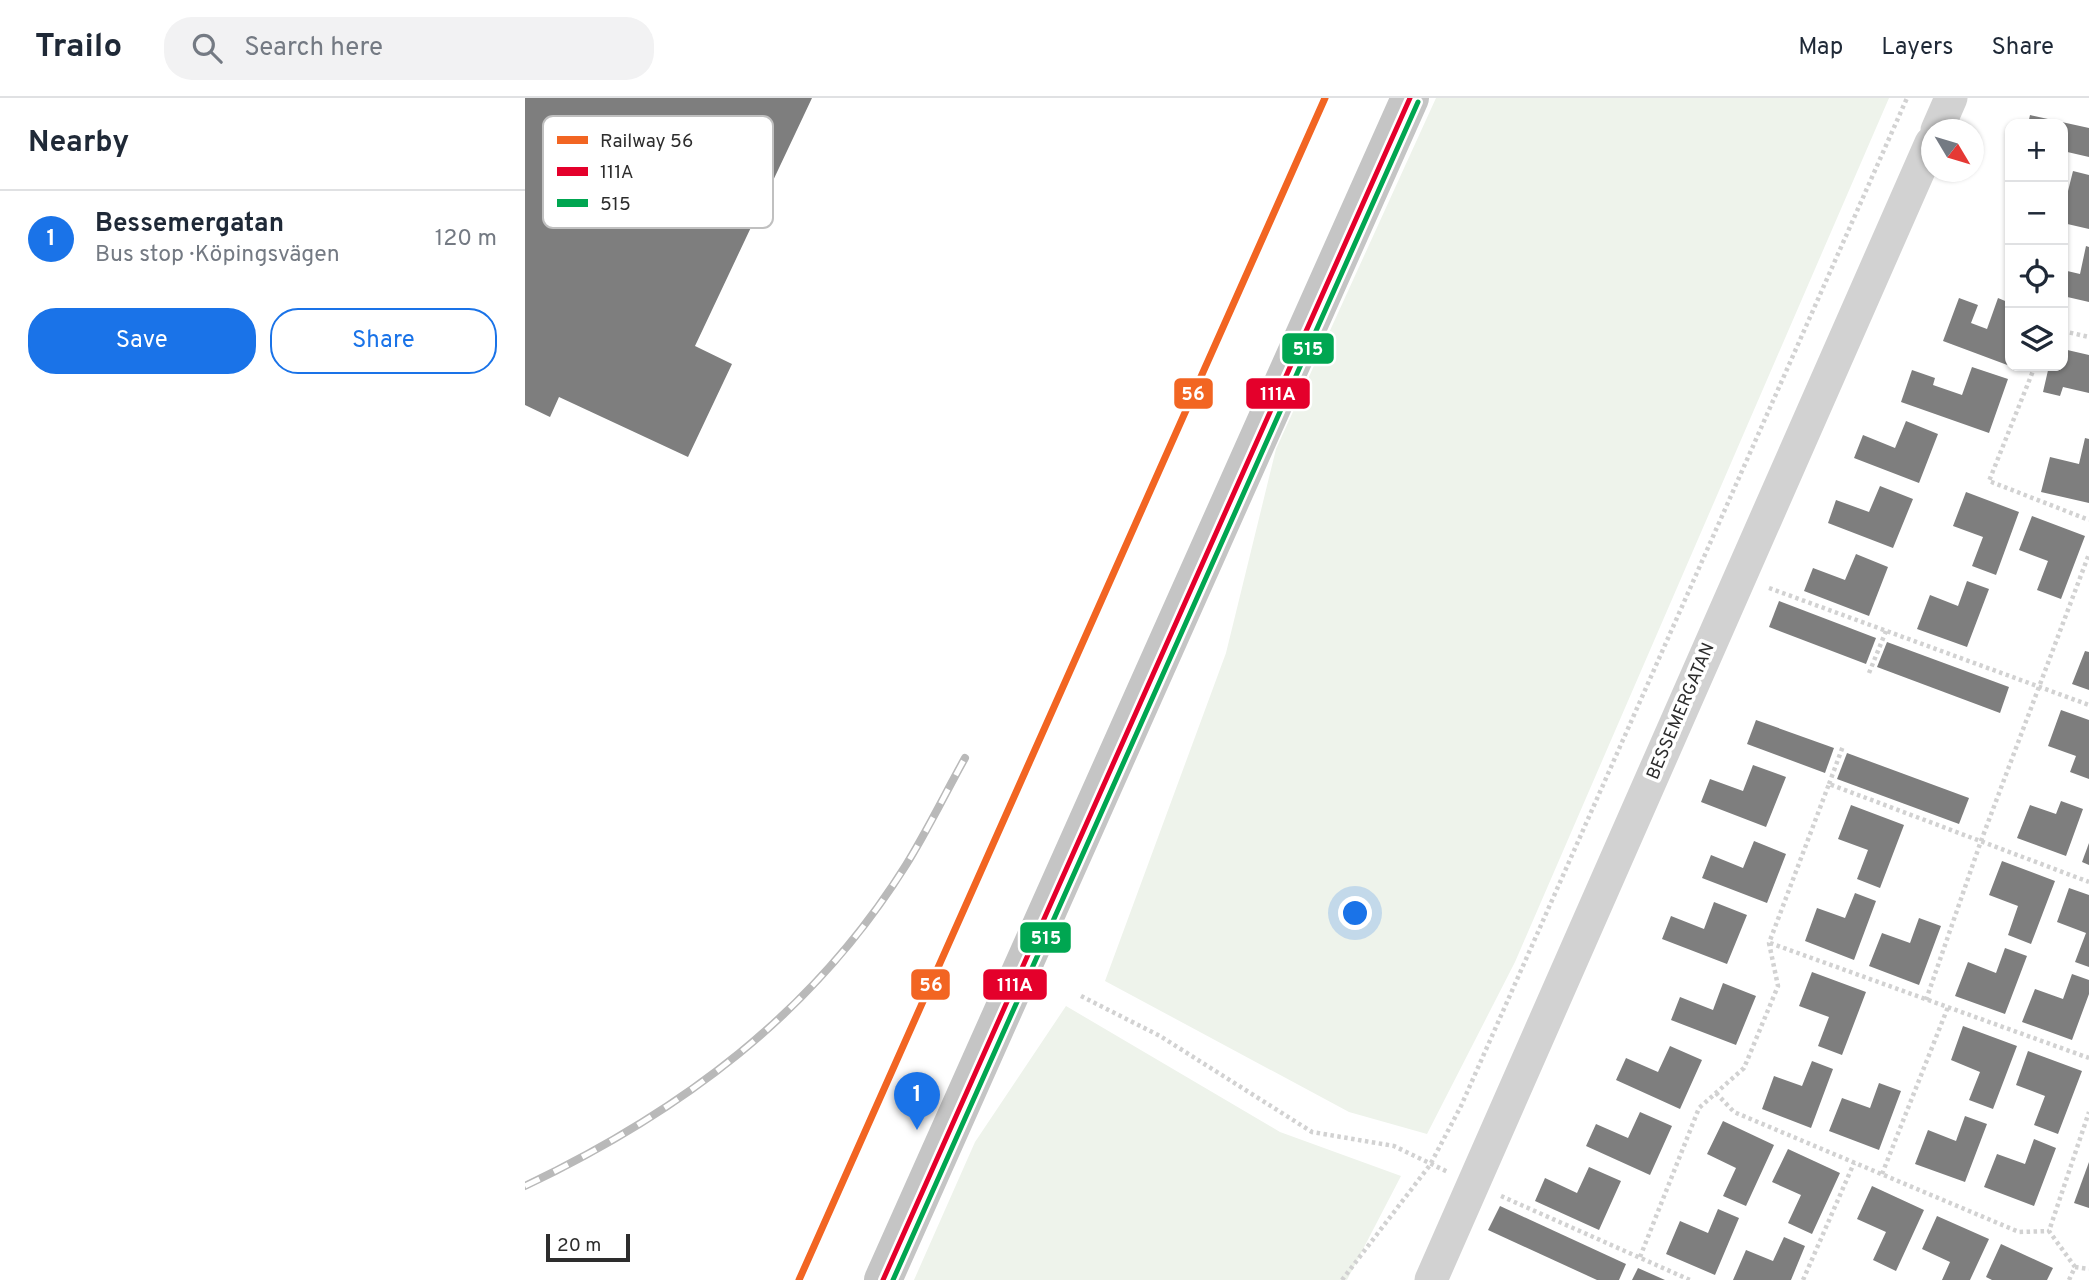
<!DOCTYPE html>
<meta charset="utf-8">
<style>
:root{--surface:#fff;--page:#f2f2f3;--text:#1f2937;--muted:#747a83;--line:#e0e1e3;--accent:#1a73e8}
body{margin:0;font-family:Overpass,sans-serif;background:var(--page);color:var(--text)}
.controls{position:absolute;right:21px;top:21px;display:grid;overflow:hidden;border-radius:14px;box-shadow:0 2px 5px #0004}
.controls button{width:63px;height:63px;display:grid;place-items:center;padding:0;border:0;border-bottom:2px solid var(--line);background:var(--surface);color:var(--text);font:35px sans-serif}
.compass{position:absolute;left:1396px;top:21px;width:63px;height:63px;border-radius:50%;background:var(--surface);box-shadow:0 2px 5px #0004;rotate:128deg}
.scale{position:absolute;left:21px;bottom:18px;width:84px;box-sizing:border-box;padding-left:7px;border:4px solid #2d2d2d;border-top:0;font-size:19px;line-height:24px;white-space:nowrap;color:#2d2d2d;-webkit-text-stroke:5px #fff;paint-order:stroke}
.you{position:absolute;left:831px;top:816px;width:24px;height:24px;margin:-18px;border:5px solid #fff;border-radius:50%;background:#1a73e8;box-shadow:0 0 0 10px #1a73e833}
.badge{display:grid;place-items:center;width:46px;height:46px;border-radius:50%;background:var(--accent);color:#fff;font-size:23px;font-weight:700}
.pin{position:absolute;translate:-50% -58px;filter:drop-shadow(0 2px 4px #0008)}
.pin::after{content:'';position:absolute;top:37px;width:24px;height:21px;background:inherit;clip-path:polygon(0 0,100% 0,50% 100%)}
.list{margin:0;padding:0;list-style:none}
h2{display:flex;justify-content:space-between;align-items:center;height:91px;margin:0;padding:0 28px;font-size:30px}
h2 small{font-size:23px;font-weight:400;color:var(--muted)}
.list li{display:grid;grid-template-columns:46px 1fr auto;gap:21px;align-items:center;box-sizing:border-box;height:98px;padding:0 28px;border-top:2px solid var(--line)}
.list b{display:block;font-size:26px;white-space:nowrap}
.list p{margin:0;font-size:23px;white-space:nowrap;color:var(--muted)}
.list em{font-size:23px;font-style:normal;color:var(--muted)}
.actions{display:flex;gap:14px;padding:21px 28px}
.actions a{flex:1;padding:16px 0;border:2px solid var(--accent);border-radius:28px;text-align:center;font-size:24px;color:var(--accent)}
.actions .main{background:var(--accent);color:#fff}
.icon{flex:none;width:38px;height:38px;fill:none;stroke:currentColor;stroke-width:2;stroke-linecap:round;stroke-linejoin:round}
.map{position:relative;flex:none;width:1564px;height:1182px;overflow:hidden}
header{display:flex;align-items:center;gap:42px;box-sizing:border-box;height:98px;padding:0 35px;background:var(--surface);border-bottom:2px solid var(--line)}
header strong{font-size:33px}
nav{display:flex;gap:38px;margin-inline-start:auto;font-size:24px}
.search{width:490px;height:63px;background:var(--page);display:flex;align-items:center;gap:18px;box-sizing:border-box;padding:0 24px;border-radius:28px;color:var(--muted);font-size:26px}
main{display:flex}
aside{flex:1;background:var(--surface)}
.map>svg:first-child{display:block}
.green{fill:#eef3eb}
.building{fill:#7e7e7e}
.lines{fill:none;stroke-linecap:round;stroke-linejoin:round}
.path{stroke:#d2d2d2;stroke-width:4.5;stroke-dasharray:3.5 3.5;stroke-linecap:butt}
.minor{stroke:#d2d2d2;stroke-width:33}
.major{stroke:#c5c5c5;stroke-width:38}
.rail-casing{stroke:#b9b9b9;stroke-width:8}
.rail{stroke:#fff;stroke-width:5;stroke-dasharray:16;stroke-linecap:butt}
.bus-1-casing{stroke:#fff;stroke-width:10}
.bus-2-casing{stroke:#fff;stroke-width:10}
.bus-1{stroke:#e4002b;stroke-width:5}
.bus-2{stroke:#00a651;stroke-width:5}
.rail-1-casing{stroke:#fff;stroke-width:12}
.rail-1{stroke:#f26522;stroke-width:7}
.labels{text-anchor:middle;stroke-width:7;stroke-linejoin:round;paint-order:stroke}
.street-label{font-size:18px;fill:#2d2d2d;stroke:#fff}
.key{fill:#fff;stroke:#c0c0c0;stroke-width:2}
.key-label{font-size:19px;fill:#2d2d2d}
.line-badge{stroke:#fff;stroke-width:2.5}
.badge-label{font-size:19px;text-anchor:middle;font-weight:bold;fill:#fff}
</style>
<header>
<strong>Trailo</strong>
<div class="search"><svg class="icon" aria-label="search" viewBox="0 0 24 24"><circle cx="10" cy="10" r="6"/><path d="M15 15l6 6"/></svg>Search here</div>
<nav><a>Map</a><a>Layers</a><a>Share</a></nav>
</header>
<main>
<aside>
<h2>Nearby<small></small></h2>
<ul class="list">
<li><span class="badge">1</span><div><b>Bessemergatan</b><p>Bus stop · Köpingsvägen</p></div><em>120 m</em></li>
</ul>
<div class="actions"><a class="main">Save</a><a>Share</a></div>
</aside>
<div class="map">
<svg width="1564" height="1182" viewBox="0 0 1564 1182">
<rect width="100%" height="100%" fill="#fff"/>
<g class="green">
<polygon points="911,0 1364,0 990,864 902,1036 824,1014 580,883 701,555 751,351"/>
<polygon points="541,908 755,1034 876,1078 822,1182 389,1182 450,1044"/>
</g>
<g class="building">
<polygon points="0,0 287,0 170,248 207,266 163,359 34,299 25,319 0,307"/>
<polygon points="1505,17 1564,30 1564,59 1538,53 1538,26 1503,26"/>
<polygon points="1548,73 1564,77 1564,131 1538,125 1538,100 1541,101"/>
<polygon points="1561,148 1564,149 1564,204 1538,198 1538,172 1555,176"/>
<polygon points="1434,200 1453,207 1446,225 1462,231 1473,200 1485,205 1485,268 1418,243"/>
<polygon points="1538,251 1564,257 1564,295 1538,289 1535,298 1518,294 1524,268 1538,268"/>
<polygon points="1447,269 1483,281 1464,335 1376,304 1387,272 1410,280 1408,287 1437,297"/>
<polygon points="1381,323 1413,336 1394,385 1329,360 1338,337 1370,350"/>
<polygon points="1560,340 1564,341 1564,405 1516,394 1525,359 1554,366"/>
<polygon points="1355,388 1388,401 1368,450 1303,425 1311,402 1344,414"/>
<polygon points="1441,394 1494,414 1471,477 1447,468 1458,439 1428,428"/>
<polygon points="1507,418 1560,438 1536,501 1512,492 1523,463 1494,452"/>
<polygon points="1331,456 1363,469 1344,518 1279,493 1288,470 1320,482"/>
<polygon points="1442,483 1464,491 1442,549 1392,531 1405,497 1433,508"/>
<polygon points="1254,503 1351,540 1341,566 1244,529"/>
<polygon points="1362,544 1484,589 1475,615 1352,569"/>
<polygon points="1560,553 1564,554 1564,592 1547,586"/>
<polygon points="1536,612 1564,622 1564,681 1545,674 1551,658 1523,648"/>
<polygon points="1231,622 1309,650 1300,675 1222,646"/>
<polygon points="1322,655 1444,700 1434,726 1312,681"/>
<polygon points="1228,667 1261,679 1241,729 1176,704 1185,681 1218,693"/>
<polygon points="1536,703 1558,711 1541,758 1492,740 1505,707 1531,716"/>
<polygon points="1326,707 1379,727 1355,790 1332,781 1343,752 1313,741"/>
<polygon points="1229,743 1261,756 1242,805 1177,780 1186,757 1218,770"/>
<polygon points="1564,745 1564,767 1557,764"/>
<polygon points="1477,763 1530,783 1506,846 1483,837 1493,808 1464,797"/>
<polygon points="1544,790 1564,797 1564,869 1550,864 1561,835 1532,824"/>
<polygon points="1330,795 1351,803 1329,862 1280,843 1292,810 1320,820"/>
<polygon points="1189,804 1222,817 1202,866 1137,841 1146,818 1179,831"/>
<polygon points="1394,820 1416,828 1394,887 1344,868 1357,835 1385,845"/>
<polygon points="1480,850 1502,858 1480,916 1430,898 1443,864 1471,875"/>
<polygon points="1287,874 1341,894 1317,957 1293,948 1304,919 1274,908"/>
<polygon points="1547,876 1564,882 1564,896 1547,942 1497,924 1510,891 1538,901"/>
<polygon points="1198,885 1231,898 1211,947 1146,922 1155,899 1188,912"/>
<polygon points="1438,928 1492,948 1468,1011 1444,1002 1455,974 1426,962"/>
<polygon points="1145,948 1177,962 1155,1011 1091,982 1101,960 1133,974"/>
<polygon points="1503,953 1557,973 1533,1036 1509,1027 1520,998 1491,987"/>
<polygon points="1287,963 1308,971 1286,1030 1237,1011 1249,978 1277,988"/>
<polygon points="1354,985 1376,993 1354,1052 1304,1033 1317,1000 1345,1010"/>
<polygon points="1115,1014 1147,1028 1125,1077 1061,1048 1071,1026 1103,1040"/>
<polygon points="1440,1018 1462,1026 1440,1084 1390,1066 1403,1032 1431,1043"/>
<polygon points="1198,1023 1249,1047 1221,1108 1198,1098 1211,1070 1182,1056"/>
<polygon points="1509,1041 1531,1050 1509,1108 1459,1089 1472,1056 1500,1066"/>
<polygon points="1263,1051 1315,1075 1287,1136 1263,1125 1276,1097 1247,1084"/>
<polygon points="1564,1064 1564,1110 1549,1105"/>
<polygon points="1064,1069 1096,1083 1074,1132 1010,1103 1020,1080 1052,1095"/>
<polygon points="1347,1088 1399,1112 1371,1173 1348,1162 1361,1134 1332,1121"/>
<polygon points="975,1108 1101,1166 1094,1182 1072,1182 963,1132"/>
<polygon points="1193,1111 1214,1120 1190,1177 1141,1156 1155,1123 1183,1135"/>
<polygon points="1412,1118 1464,1141 1445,1182 1417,1182 1425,1164 1397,1151"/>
<polygon points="1259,1139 1280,1148 1266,1182 1208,1182 1221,1152 1248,1163"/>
<polygon points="1476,1146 1528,1170 1522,1182 1467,1182 1461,1179"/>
<polygon points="1113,1170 1140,1182 1107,1182"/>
</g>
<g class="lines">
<g class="path">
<polyline points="1538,233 1564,239"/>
<polyline points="1510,268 1464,383 1564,422"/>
<polyline points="1244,490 1564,607"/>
<polyline points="1344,575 1361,533"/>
<polyline points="1304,686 1318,648"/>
<polyline points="1245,845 1564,960"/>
<polyline points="556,898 635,938 787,1034 869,1048 923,1074"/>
<polyline points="1401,902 1456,743 1564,456"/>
<polyline points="1191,995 1209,1014 1494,1134 1524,1133"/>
<polyline points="1357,1076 1423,909"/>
<polyline points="976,1098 1165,1182"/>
<polyline points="1115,1159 1174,1010 1219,970 1253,888 1244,845 1304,686 1564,784"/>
<polyline points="1550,1169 1564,1171"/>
<polyline points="817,1182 905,1067 936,1008 1382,0"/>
<polyline points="1278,1182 1329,1065"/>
<polyline points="1544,1182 1550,1169 1524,1133 1564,1014"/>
</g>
<g class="minor">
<polyline points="1412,32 1426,0"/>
<polyline points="906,1182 1406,45"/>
</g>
<polyline class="major" points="358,1182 885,0"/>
<defs>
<path id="rail" d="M0 1088C155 1014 288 916 381 767 402 733 420 696 440 660"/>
</defs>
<use href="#rail" class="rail-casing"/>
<use href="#rail" class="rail"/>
<defs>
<polyline id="bus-1" points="358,1182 885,0"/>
<polyline id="bus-2" points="368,1182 893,4"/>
</defs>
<use href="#bus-1" class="bus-1-casing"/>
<use href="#bus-2" class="bus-2-casing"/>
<use href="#bus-1" class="bus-1"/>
<use href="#bus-2" class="bus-2"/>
<defs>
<polyline id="rail-1" points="274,1182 800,0"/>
</defs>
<use href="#rail-1" class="rail-1-casing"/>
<use href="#rail-1" class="rail-1"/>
</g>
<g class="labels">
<g class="street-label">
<text transform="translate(1155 613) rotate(-67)" y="6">BESSEMERGATAN</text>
</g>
</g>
<rect x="18" y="18" width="230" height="112" rx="10" class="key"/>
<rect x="32" y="38" width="31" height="8" fill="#f26522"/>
<rect x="32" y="69" width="31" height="9" fill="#e4002b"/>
<rect x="32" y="101" width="31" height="8" fill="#00a651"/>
<g class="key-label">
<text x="75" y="49">Railway 56</text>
<text x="75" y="80">111A</text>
<text x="75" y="112">515</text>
</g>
<g class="line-badge">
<rect x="756" y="234" width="54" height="33" rx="7" fill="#00a651"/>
<rect x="720" y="279" width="66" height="33" rx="7" fill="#e4002b"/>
<rect x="648" y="279" width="41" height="33" rx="7" fill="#f26522"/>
<rect x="494" y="823" width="53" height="33" rx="7" fill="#00a651"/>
<rect x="385" y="870" width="41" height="33" rx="7" fill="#f26522"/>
<rect x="457" y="870" width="66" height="33" rx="7" fill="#e4002b"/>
</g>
<g class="badge-label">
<text x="783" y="257">515</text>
<text x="753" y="302">111A</text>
<text x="668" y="302">56</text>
<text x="521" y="846">515</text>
<text x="406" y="893">56</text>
<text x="490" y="893">111A</text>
</g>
</svg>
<div class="controls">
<button>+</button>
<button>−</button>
<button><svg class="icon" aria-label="locate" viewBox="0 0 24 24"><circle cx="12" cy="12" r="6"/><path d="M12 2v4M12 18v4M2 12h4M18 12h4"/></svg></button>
<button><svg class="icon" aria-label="layers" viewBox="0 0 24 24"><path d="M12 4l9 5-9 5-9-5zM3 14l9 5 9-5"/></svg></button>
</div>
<svg class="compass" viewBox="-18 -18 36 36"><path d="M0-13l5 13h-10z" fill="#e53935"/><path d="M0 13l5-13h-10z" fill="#747a83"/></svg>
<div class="scale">20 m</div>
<div class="you"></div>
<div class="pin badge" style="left:392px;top:1032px">1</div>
</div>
</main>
